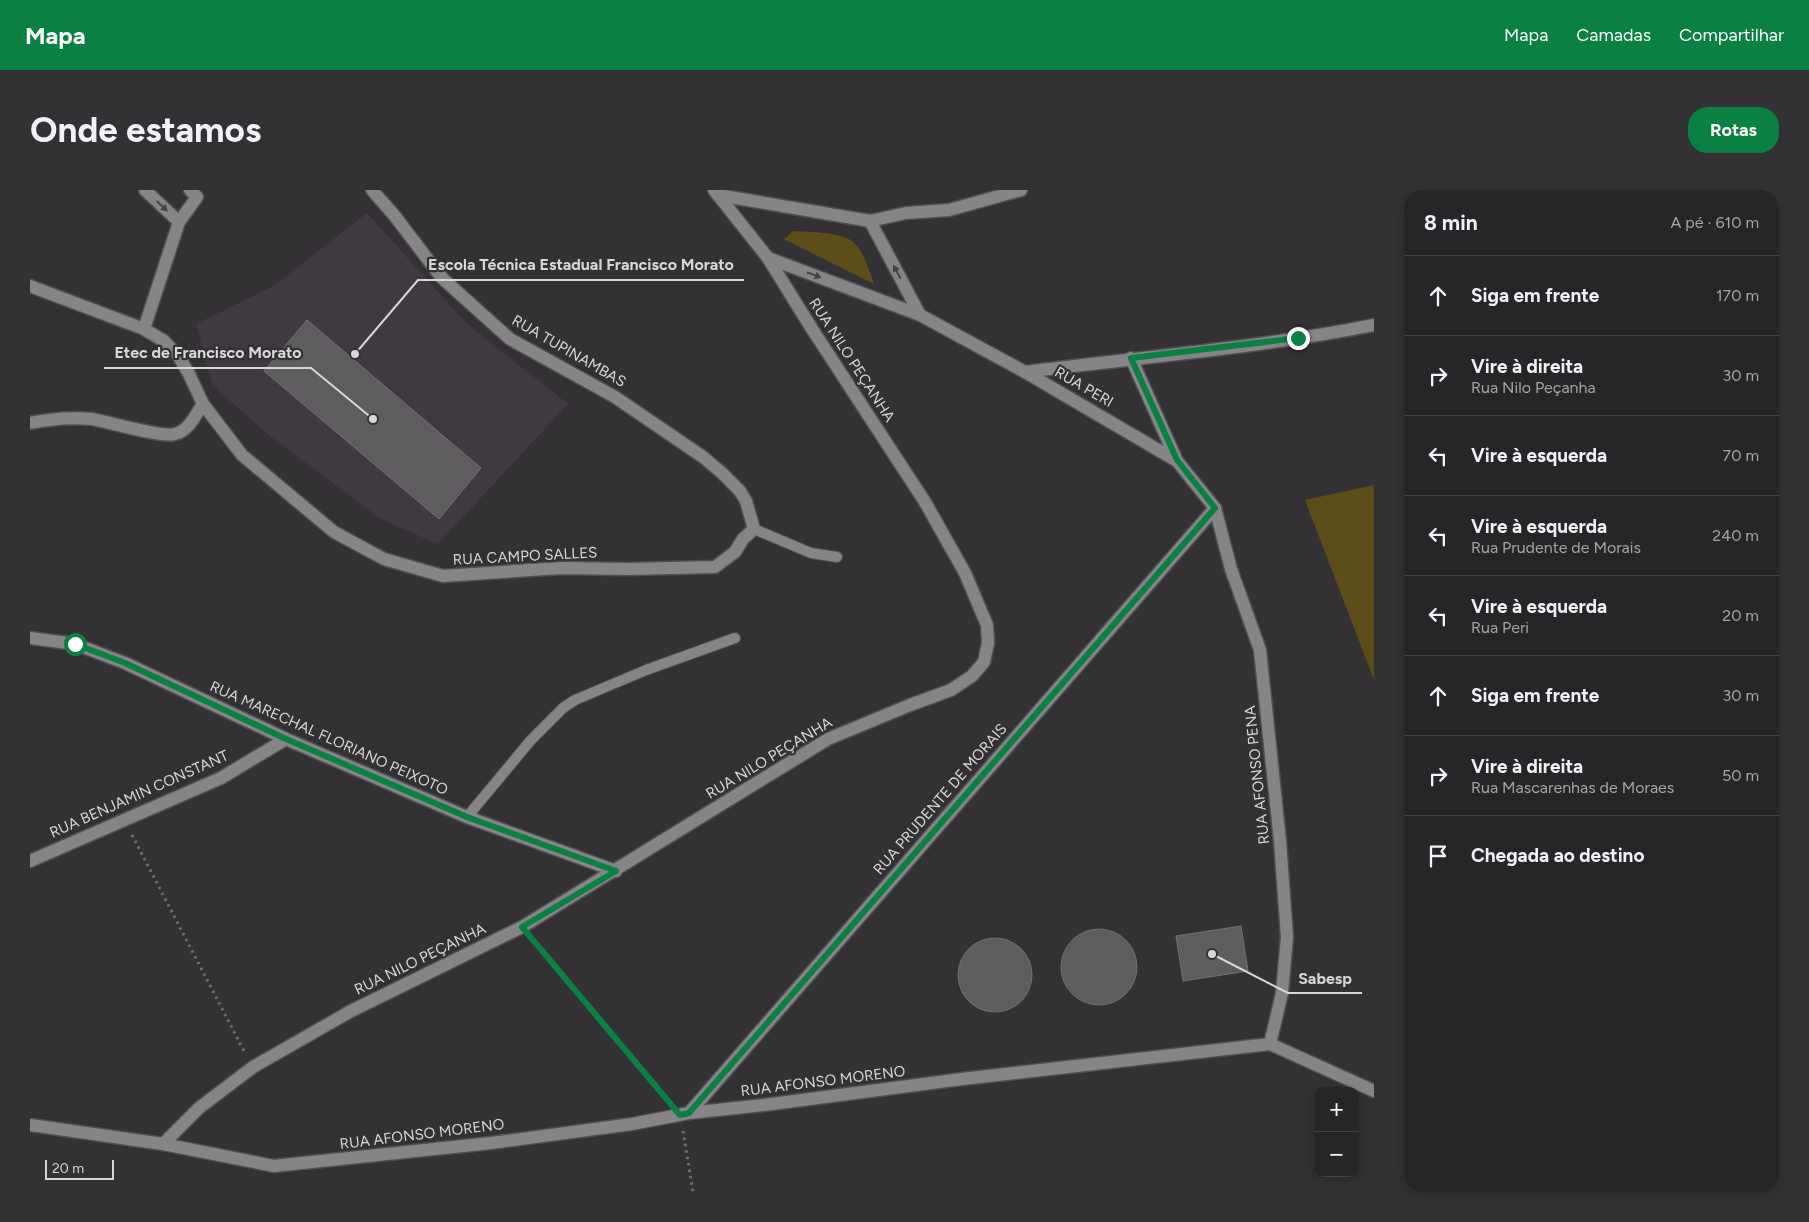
<!DOCTYPE html>
<html lang="pt">
<meta charset="utf-8">
<style>
:root{--surface:#272527;--page:#333133;--text:#f1f3f6;--muted:#a4a5a7;--line:#434244;--accent:#0b8043}
body{margin:0;font-family:Figtree,sans-serif;background:var(--page);color:var(--text)}
.controls{position:absolute;right:15px;bottom:15px;display:grid;overflow:hidden;border-radius:10px;box-shadow:0 2px 12px #0003}
.controls button{width:45px;height:45px;display:grid;place-items:center;padding:0;border:0;border-bottom:1px solid var(--line);background:var(--surface);color:var(--text);font:25px sans-serif}
.scale{position:absolute;left:15px;bottom:12px;width:69px;box-sizing:border-box;padding-left:5px;border:2px solid #d8d7d8;border-top:0;font-size:14px;line-height:18px;white-space:nowrap;color:#d8d7d8;-webkit-text-stroke:4px #343134;paint-order:stroke}
.stop{position:absolute;width:15px;height:15px;margin:-11px;border:4px solid #0b8043;border-radius:50%;background:#fff}
.stop.end{background:#0b8043;border-color:#fff;box-shadow:0 1px 5px #0008}
.list{margin:0;padding:0;list-style:none}
h2{display:flex;justify-content:space-between;align-items:center;height:65px;margin:0;padding:0 20px;font-size:21px}
h2 small{font-size:16px;font-weight:400;color:var(--muted)}
.list li{display:grid;grid-template-columns:32px 1fr auto;gap:15px;align-items:center;box-sizing:border-box;height:80px;padding:0 20px;border-top:1px solid var(--line)}
.list b{display:block;font-size:19px;white-space:nowrap}
.list p{margin:0;font-size:16px;white-space:nowrap;color:var(--muted)}
.list em{font-size:16px;font-style:normal;color:var(--muted)}
.icon{flex:none;width:28px;height:28px;fill:none;stroke:currentColor;stroke-width:2;stroke-linecap:round;stroke-linejoin:round}
.map{position:relative;flex:none;width:1344px;height:1002px;overflow:hidden;border-radius:20px}
header{display:flex;align-items:center;gap:30px;box-sizing:border-box;height:70px;padding:0 25px;background:var(--accent);color:#fff}
header strong{font-size:24px}
nav{display:flex;gap:28px;margin-inline-start:auto;font-size:18px}
.intro{display:flex;align-items:center;justify-content:space-between;box-sizing:border-box;height:120px;padding:0 30px}
h1{margin:0;font-size:35px}
.button{padding:12px 22px;border-radius:20px;background:var(--accent);color:#fff;font-size:18px;font-weight:700}
main{display:flex;gap:30px;padding:0 30px}
aside{flex:1;background:var(--surface);border-radius:20px;box-shadow:0 2px 12px #0003}
.map>svg:first-child{display:block}
.built{fill:#403941}
.green{fill:#5c4d18}
.building{fill:#5e5c5f;stroke:#737073}
.lines{fill:none;stroke-linecap:round;stroke-linejoin:round}
.lane-casing{stroke:#504e51;stroke-width:12}
.street-casing{stroke:#504e51;stroke-width:15}
.secondary-casing{stroke:#504e51;stroke-width:15}
.path{stroke:#6f6c6f;stroke-width:3;stroke-dasharray:2.5 4;stroke-linecap:butt}
.lane{stroke:#868487;stroke-width:10}
.street{stroke:#868487;stroke-width:12}
.secondary{stroke:#868487;stroke-width:12}
.oneway{fill:#444245}
.route{stroke:#0b8043;stroke-width:6}
.labels{text-anchor:middle;stroke-width:4.5;stroke-linejoin:round;paint-order:stroke}
.street-label{font-size:15px;fill:#d8d7d8;stroke:#343134}
.leader{fill:none;stroke:#d8d7d8;stroke-width:2}
.callout-dot{fill:#d8d7d8;stroke:#343134;stroke-width:2}
.callout-label{font-size:16px;text-anchor:middle;font-weight:bold;fill:#d8d7d8;stroke:#343134;stroke-width:4.5;stroke-linejoin:round;paint-order:stroke}
</style>
<header>
<strong>Mapa</strong>
<nav><a>Mapa</a><a>Camadas</a><a>Compartilhar</a></nav>
</header>
<div class="intro"><h1>Onde estamos</h1><a class="button">Rotas</a></div>
<main>
<div class="map">
<svg width="1344" height="1002" viewBox="0 0 1344 1002">
<rect width="100%" height="100%" fill="#343134"/>
<polygon class="built" points="337,23 437,134 538,214 408,354 351,329 240,246 182,195 166,134 245,95"/>
<g class="green">
<path d="M763 41C778 42 810 42 822 51 834 61 839 80 844 94L754 49Z"/>
<polygon points="1344,295 1344,490 1275,310"/>
</g>
<g class="building">
<polygon points="277,130 451,278 409,329 234,181"/>
<polygon points="1211,736 1218,781 1153,791 1146,746"/>
<circle cx="1069" cy="777" r="38"/>
<circle cx="965" cy="785" r="37"/>
</g>
<g class="lines">
<defs>
<g id="lane">
<polyline points="724,339 781,363 807,367"/>
<polyline points="437,627 501,550 533,518 545,510 616,480 705,448"/>
</g>
<g id="street">
<polyline points="115,0 149,32"/>
<polyline points="688,5 840,31 876,23 919,20 991,0"/>
<polyline points="840,31 890,125"/>
<polyline points="738,68 890,125 995,182 1147,271 1185,318 1201,379 1230,460 1250,651 1257,747 1252,803 1240,854"/>
<polyline points="0,96 114,139 134,151 148,165 159,184 173,214 212,265 304,342 354,369 413,386 531,378 597,379 685,377 705,362 713,349 724,339 716,311 710,301 692,283 673,267 585,207 480,149 412,88 364,25 342,0"/>
<polyline points="114,139 149,32 167,7 160,0"/>
<polyline points="1101,168 1147,271"/>
<path d="M995 182C1111 167 1229 158 1344 135"/>
<path d="M0 233C19 229 42 227 62 229 79 232 132 248 145 244 159 241 166 224 173 214"/>
<polyline points="0,448 45,454 95,473 256,549 437,627 586,681"/>
<polyline points="0,671 191,588 256,549"/>
<polyline points="659,923 1185,318"/>
<polyline points="133,954 169,918 223,877 321,821 492,737 798,549 880,515 921,500 942,486 954,472 958,453 957,435 935,383 895,312 782,139 738,68 684,0"/>
</g>
<polyline id="secondary" points="0,935 133,954 244,976 461,953 602,934 659,923 734,915 932,889 1240,854 1344,901"/>
</defs>
<use href="#lane" class="lane-casing"/>
<use href="#street" class="street-casing"/>
<use href="#secondary" class="secondary-casing"/>
<g class="path">
<polyline points="102,645 215,863"/>
<polyline points="503,750 637,910"/>
<polyline points="653,941 663,1002"/>
</g>
<use href="#lane" class="lane"/>
<use href="#street" class="street"/>
<use href="#secondary" class="secondary"/>
</g>
<defs><path id="oneway-solid" d="M-6-.8H1V-3.2L6.5 0L1 3.2V.8H-6Z" transform="scale(1.25)"/></defs>
<g class="oneway">
<use href="#oneway-solid" transform="translate(132 16) rotate(43)"/>
<use href="#oneway-solid" transform="translate(867 82) rotate(-118)"/>
<use href="#oneway-solid" transform="translate(784 85) rotate(20)"/>
</g>
<g class="lines">
<polyline class="route" points="45,454 95,473 256,549 437,627 586,681 492,737 650,925 659,923 1185,318 1147,270 1101,168 1268,148"/>
</g>
<g class="labels">
<g class="street-label">
<text transform="translate(539 161) rotate(30)" y="5">RUA TUPINAMBAS</text>
<text transform="translate(822 170) rotate(57)" y="5">RUA NILO PEÇANHA</text>
<text transform="translate(1054 197) rotate(30)" y="5">RUA PERI</text>
<text transform="translate(495 366) rotate(-3)" y="5">RUA CAMPO SALLES</text>
<text transform="translate(299 548) rotate(24)" y="5">RUA MARECHAL FLORIANO PEIXOTO</text>
<text transform="translate(739 568) rotate(-31)" y="5">RUA NILO PEÇANHA</text>
<text transform="translate(1227 585) rotate(-96)" y="5">RUA AFONSO PENA</text>
<text transform="translate(109 604) rotate(-24)" y="5">RUA BENJAMIN CONSTANT</text>
<text transform="translate(910 609) rotate(-49)" y="5">RUA PRUDENTE DE MORAIS</text>
<text transform="translate(390 769) rotate(-26)" y="5">RUA NILO PEÇANHA</text>
<text transform="translate(793 891) rotate(-7)" y="5">RUA AFONSO MORENO</text>
<text transform="translate(392 944) rotate(-7)" y="5">RUA AFONSO MORENO</text>
</g>
</g>
<path class="leader" d="M325 164L388 90H714M343 229L281 178H74M1182 764L1258 803H1332"/>
<g class="callout-dot">
<circle cx="325" cy="164" r="5"/>
<circle cx="343" cy="229" r="5"/>
<circle cx="1182" cy="764" r="5"/>
</g>
<g class="callout-label">
<text x="551" y="80">Escola Técnica Estadual Francisco Morato</text>
<text x="178" y="168">Etec de Francisco Morato</text>
<text x="1295" y="794">Sabesp</text>
</g>
</svg>
<div class="controls">
<button>+</button>
<button>−</button>
</div>
<div class="scale">20 m</div>
<div class="stop" style="left:45px;top:454px"></div>
<div class="stop end" style="left:1268px;top:148px"></div>
</div>
<aside>
<h2>8 min<small>A pé · 610 m</small></h2>
<ul class="list">
<li><svg class="icon" aria-label="ahead" viewBox="0 0 24 24"><path d="M12 20V5M6 11l6-6 6 6"/></svg><div><b>Siga em frente</b></div><em>170 m</em></li>
<li><svg class="icon" aria-label="right" viewBox="0 0 24 24"><path d="M7 20v-9h11M14 6l5 5-5 5"/></svg><div><b>Vire à direita</b><p>Rua Nilo Peçanha</p></div><em>30 m</em></li>
<li><svg class="icon" aria-label="left" viewBox="0 0 24 24"><path d="M17 20v-9H6M10 6l-5 5 5 5"/></svg><div><b>Vire à esquerda</b></div><em>70 m</em></li>
<li><svg class="icon" aria-label="left" viewBox="0 0 24 24"><path d="M17 20v-9H6M10 6l-5 5 5 5"/></svg><div><b>Vire à esquerda</b><p>Rua Prudente de Morais</p></div><em>240 m</em></li>
<li><svg class="icon" aria-label="left" viewBox="0 0 24 24"><path d="M17 20v-9H6M10 6l-5 5 5 5"/></svg><div><b>Vire à esquerda</b><p>Rua Peri</p></div><em>20 m</em></li>
<li><svg class="icon" aria-label="ahead" viewBox="0 0 24 24"><path d="M12 20V5M6 11l6-6 6 6"/></svg><div><b>Siga em frente</b></div><em>30 m</em></li>
<li><svg class="icon" aria-label="right" viewBox="0 0 24 24"><path d="M7 20v-9h11M14 6l5 5-5 5"/></svg><div><b>Vire à direita</b><p>Rua Mascarenhas de Moraes</p></div><em>50 m</em></li>
<li><svg class="icon" aria-label="arrive" viewBox="0 0 24 24"><path d="M6 21V4h12l-3 4 3 4H6"/></svg><div><b>Chegada ao destino</b></div></li>
</ul>
</aside>
</main>
